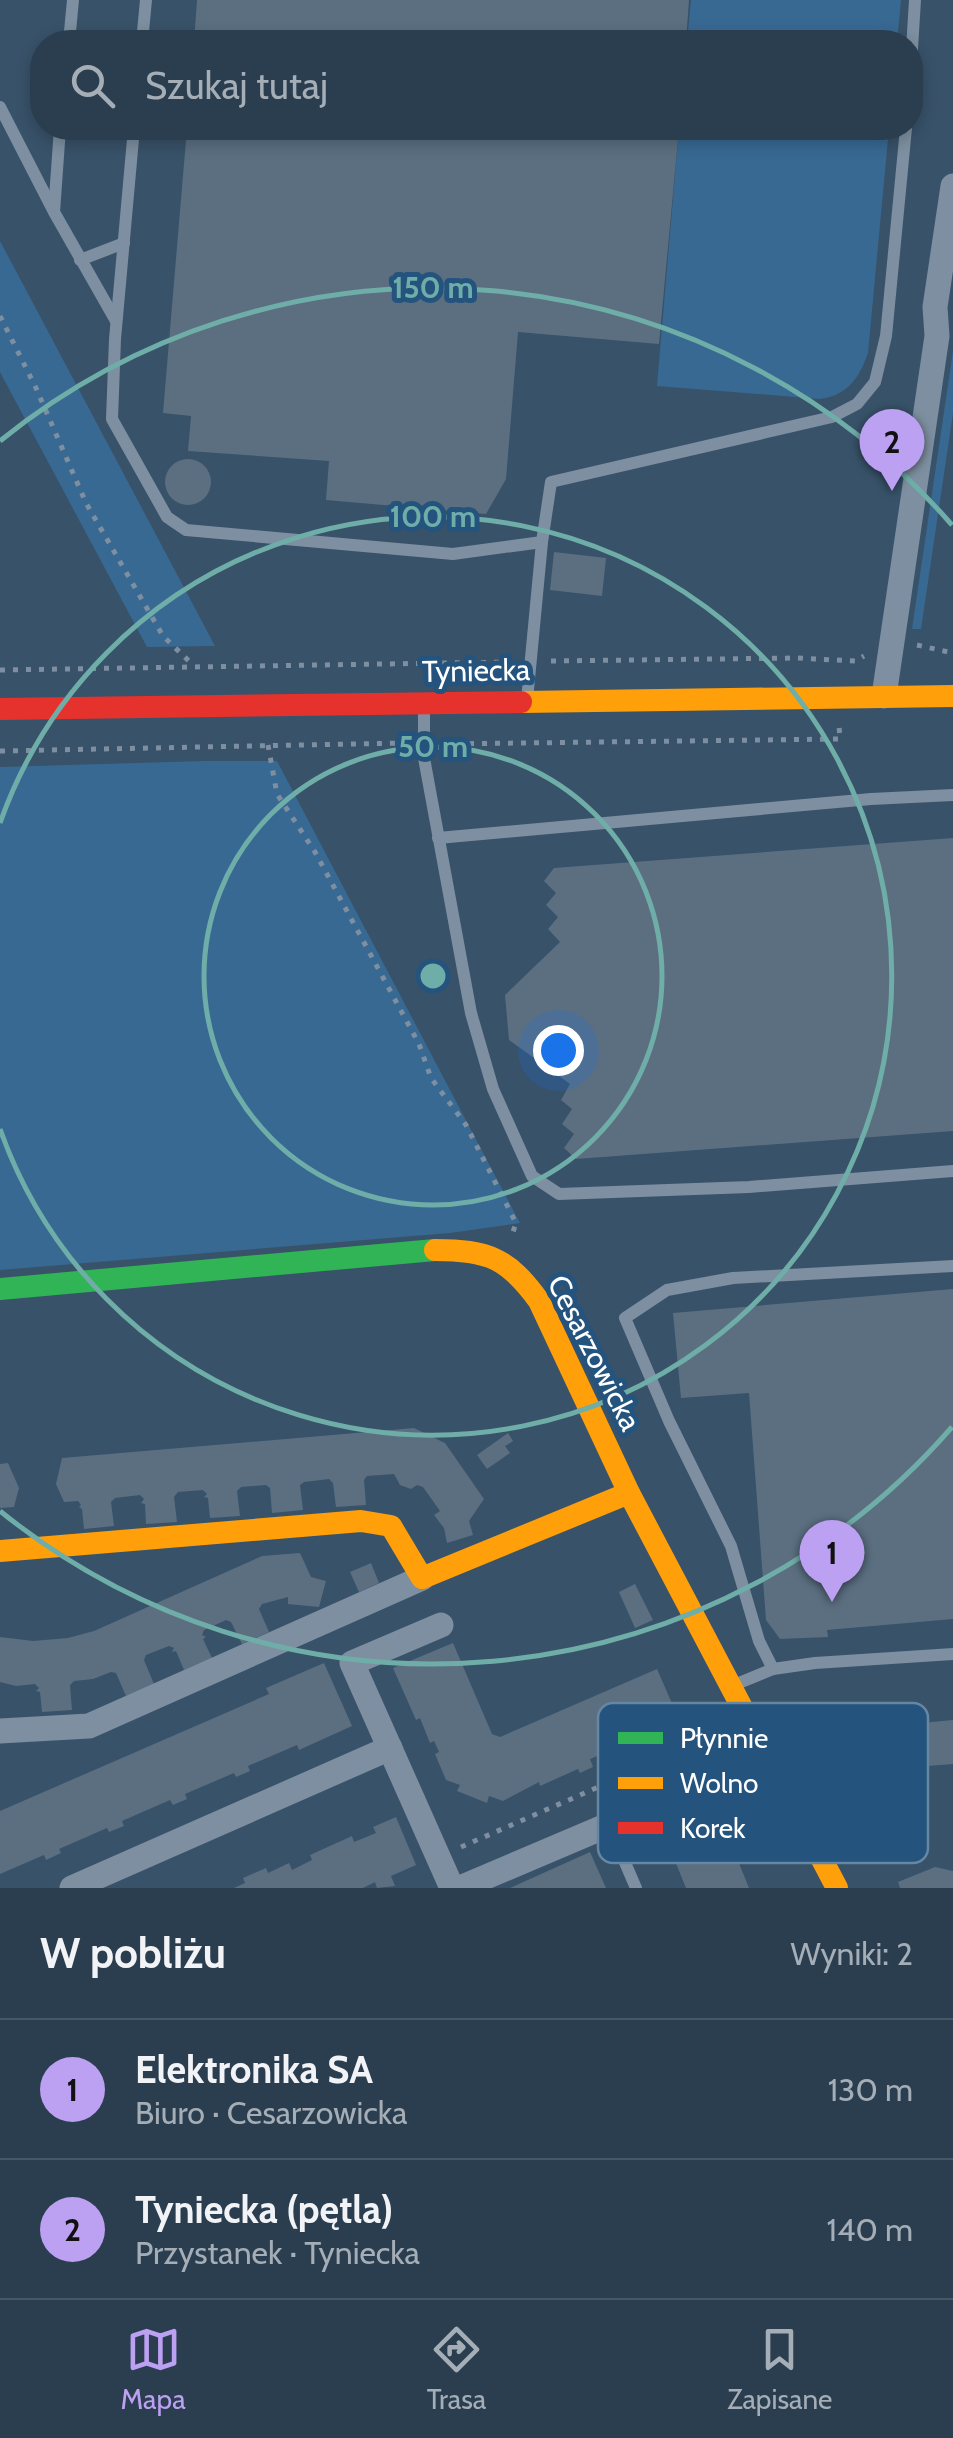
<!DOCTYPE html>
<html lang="pl">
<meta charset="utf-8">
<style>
:root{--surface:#2a3e4f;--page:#364959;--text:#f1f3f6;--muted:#a5aeb7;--line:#465766;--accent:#bca0f2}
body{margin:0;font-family:Cabin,sans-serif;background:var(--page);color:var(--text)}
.you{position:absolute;left:558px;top:1050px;width:35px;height:35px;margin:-25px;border:8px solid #fff;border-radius:50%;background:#1a73e8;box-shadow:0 0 0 15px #1a73e833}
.badge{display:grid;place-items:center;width:65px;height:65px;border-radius:50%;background:var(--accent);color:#111;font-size:32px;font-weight:700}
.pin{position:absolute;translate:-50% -82px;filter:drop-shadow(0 2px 5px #0008)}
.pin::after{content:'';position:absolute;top:52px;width:35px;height:30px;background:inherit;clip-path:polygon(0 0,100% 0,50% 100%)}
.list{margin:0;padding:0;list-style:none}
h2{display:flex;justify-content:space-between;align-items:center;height:130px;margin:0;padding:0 40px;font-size:42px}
h2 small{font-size:32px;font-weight:400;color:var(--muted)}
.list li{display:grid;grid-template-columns:65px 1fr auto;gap:30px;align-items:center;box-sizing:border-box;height:140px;padding:0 40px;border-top:2px solid var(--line)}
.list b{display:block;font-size:38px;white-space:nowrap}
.list p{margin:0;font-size:32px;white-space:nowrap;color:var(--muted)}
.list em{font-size:32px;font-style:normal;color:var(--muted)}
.icon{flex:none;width:55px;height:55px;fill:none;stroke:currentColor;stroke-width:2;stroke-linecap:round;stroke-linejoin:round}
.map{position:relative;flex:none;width:953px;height:1888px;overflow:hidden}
.search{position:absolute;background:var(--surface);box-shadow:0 5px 15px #0003;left:30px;right:30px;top:30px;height:110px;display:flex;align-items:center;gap:25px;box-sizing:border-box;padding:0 35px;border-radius:40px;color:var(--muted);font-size:38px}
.sheet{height:410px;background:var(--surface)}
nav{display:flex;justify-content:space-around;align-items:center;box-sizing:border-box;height:140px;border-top:2px solid var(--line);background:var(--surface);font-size:28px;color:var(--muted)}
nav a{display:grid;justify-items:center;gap:5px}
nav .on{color:var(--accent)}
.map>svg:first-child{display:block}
.green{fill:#386993}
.building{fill:#5b6f81}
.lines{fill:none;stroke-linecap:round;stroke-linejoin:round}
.path{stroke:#7d8fa0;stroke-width:5;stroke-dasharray:5 8;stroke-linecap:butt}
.lane{stroke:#7d8fa0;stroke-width:12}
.street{stroke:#7d8fa0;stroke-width:25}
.fast{stroke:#30b455;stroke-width:22}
.slow{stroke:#ff9f0a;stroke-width:22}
.jam{stroke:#e5322d;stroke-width:22}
.ring{fill:none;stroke:#6fada8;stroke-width:5}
.labels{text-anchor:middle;stroke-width:10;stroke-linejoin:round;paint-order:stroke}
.street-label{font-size:30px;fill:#fff;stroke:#24537d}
.key{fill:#24537d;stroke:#6687a4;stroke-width:2.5}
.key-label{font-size:28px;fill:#fff}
.centre{fill:#6fada8;stroke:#24537d;stroke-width:5}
.ring-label{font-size:30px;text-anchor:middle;font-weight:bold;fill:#6fada8;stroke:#24537d;stroke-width:10;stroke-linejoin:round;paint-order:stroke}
</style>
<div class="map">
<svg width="953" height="1888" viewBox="0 0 953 1888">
<rect width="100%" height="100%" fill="#385269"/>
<g class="green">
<polygon points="691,0 901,0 897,42 687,42"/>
<path d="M679 128H889L868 353C859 378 848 395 820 399L657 386Z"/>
<polygon points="0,241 215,646 147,647 0,372"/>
<polygon points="953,351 953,413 921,629 912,629"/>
<polygon points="204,761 277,761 520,1223 450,1233 0,1270 0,767"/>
</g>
<g class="building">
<polygon points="197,0 689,0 686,42 194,42"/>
<polygon points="187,128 679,128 659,344 518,332 506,479 486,514 326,500 329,461 188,451 191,416 163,413"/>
<circle cx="188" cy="482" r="23"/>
<polygon points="554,552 606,558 602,596 550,590"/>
<polygon points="953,838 953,1131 576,1159 564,1148 574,1134 562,1124 572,1109 561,1100 570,1084 509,1040 505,995 560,942 548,929 558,917 546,905 556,893 544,881 554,868"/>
<polygon points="953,1289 953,1619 827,1630 828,1637 780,1639 766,1620 749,1393 681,1398 673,1313"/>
<polygon points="414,1428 445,1443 484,1499 469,1521 473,1535 447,1543 444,1528 434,1515 440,1511 423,1487 417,1485 411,1489 400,1485 394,1474 367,1476 364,1480 366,1505 336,1507 333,1483 329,1479 304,1482 300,1485 303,1510 272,1513 270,1488 266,1485 241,1487 237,1491 240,1516 210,1518 208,1498 204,1497 207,1494 203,1490 178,1492 174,1497 177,1522 146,1524 145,1504 141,1503 144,1499 140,1495 115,1498 111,1502 114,1526 84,1529 82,1509 79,1507 81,1505 78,1501 64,1502 56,1484 62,1458"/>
<polygon points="508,1433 513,1441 505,1446 510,1453 487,1469 477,1455"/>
<polygon points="8,1463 19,1488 14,1507 0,1508 0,1464"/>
<polygon points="300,1553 311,1577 326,1581 319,1607 288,1604 288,1597 262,1604 259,1609 269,1632 242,1644 231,1622 226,1620 204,1630 202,1635 206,1637 203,1639 212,1658 184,1670 176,1651 172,1652 174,1648 169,1646 146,1655 144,1660 154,1684 126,1696 116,1673 111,1672 93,1679 74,1681 70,1685 72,1710 42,1712 40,1692 36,1691 39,1688 35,1684 16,1686 0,1682 0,1637 33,1641 68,1638 94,1631 262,1556"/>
<polygon points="371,1563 379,1583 359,1592 350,1572"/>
<polygon points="635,1584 653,1620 635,1628 619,1592"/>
<polygon points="453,1643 492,1734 500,1737 657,1669 681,1724 655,1736 657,1741 643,1747 639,1739 590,1759 593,1767 580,1773 578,1769 540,1786 539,1782 503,1801 489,1796 487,1803 457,1791 460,1785 446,1780 435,1754 439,1752 434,1741 430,1743 420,1718 416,1720 393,1668"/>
<polygon points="324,1663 352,1726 299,1750 297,1745 248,1766 250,1771 236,1777 234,1773 185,1794 187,1799 173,1805 170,1800 122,1821 124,1826 109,1832 107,1828 59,1849 61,1853 46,1860 44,1855 0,1874 0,1811 269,1694 266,1688"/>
<polygon points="953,1720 953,1764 840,1773 836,1731"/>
<polygon points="396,1817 416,1865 391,1876 395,1886 377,1888 375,1882 363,1888 234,1888 245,1883 243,1878 266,1868 268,1873 289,1863 292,1870 312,1860 310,1855 352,1836 354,1842 376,1833 373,1827"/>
<polygon points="721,1819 749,1888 686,1888 667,1841"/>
<polygon points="590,1852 606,1888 510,1888"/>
<polygon points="935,1867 953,1871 953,1888 900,1888 898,1882"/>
</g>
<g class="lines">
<g class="path">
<polyline points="0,316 36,388 86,503 163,636 193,665"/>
<polyline points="917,645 953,653"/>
<polyline points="551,661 797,658 855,661 864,656"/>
<polyline points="0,670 510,662"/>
<polyline points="443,744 840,739 839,726"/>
<polyline points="268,745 277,794 315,852 419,1044 431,1078 466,1125 516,1223 513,1232"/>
<polyline points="0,751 402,743"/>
<polyline points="461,1847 706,1740 711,1751"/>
</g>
<g class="lane">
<polyline points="69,42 73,0"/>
<polyline points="142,42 146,0"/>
<polyline points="910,81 915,0"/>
<polyline points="0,107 53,210"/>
<polyline points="60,128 54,212 116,321"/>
<polyline points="134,128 115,339 112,419 167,517 186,530 453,554 542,542"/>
<polyline points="80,260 124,243"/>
<polyline points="527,700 542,542 551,482 832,417 857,404 875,382 886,336 906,128"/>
<polyline points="424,706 424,758 471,1013 493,1089 532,1176 559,1194 749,1187 953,1171"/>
<polyline points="438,838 871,799 953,795"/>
<polyline points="953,1266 733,1278 667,1290 625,1318 669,1421 731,1546 759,1641 773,1669 815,1663 953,1654"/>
<polyline points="734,1685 773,1669"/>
<polyline points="608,1823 636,1888"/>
</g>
<g class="street">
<polyline points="884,696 937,336 935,307 953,186"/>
<polyline points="441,1625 352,1663 452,1888"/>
<polyline points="0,1731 89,1726 422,1578"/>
<polyline points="72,1888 390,1748"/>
<polyline points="460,1888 766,1758"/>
</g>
<polyline class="fast" points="0,1289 435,1250"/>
<g class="slow">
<polyline points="521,702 953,696"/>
<path d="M435 1250C488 1250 508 1258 539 1301L629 1493 837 1888"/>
<polyline points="0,1551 361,1521 391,1526 422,1578 629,1493"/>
</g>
<polyline class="jam" points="0,709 521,702"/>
</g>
<g class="ring">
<circle cx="433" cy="976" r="229"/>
<path d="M0 823A459 459 0 1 1 0 1129"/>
<path d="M952 1427A688 688 0 0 1 0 1511M0 441A688 688 0 0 1 952 525"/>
</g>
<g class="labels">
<g class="street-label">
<text transform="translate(476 671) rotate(-1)" y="10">Tyniecka</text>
<text transform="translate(594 1353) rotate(63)" y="10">Cesarzowicka</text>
</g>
</g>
<rect x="598" y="1703" width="330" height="160" rx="15" class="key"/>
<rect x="618" y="1732" width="45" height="12" fill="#30b455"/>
<rect x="618" y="1777" width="45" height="12" fill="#ff9f0a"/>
<rect x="618" y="1822" width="45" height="12" fill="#e5322d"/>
<g class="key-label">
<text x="680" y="1748">Płynnie</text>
<text x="680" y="1793">Wolno</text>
<text x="680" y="1838">Korek</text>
</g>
<circle cx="433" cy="976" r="15" class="centre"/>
<g class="ring-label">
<text x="433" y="298">150 m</text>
<text x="433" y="527">100 m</text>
<text x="433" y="757">50 m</text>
</g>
</svg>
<div class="you"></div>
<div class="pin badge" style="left:832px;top:1602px">1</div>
<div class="pin badge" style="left:892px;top:491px">2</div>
<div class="search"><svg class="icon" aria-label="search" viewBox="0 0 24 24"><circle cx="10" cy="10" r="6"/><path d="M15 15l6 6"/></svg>Szukaj tutaj</div>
</div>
<section class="sheet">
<h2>W pobliżu<small>Wyniki: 2</small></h2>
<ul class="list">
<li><span class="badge">1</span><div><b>Elektronika SA</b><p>Biuro · Cesarzowicka</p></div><em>130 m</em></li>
<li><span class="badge">2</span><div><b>Tyniecka (pętla)</b><p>Przystanek · Tyniecka</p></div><em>140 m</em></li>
</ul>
</section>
<nav>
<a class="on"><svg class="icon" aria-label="map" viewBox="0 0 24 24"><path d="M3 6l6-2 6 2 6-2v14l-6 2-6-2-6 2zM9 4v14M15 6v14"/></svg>Mapa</a>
<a><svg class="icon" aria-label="directions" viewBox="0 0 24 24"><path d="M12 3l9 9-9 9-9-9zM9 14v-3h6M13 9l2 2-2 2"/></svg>Trasa</a>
<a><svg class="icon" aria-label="saved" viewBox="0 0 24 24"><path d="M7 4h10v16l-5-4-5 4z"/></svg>Zapisane</a>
</nav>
